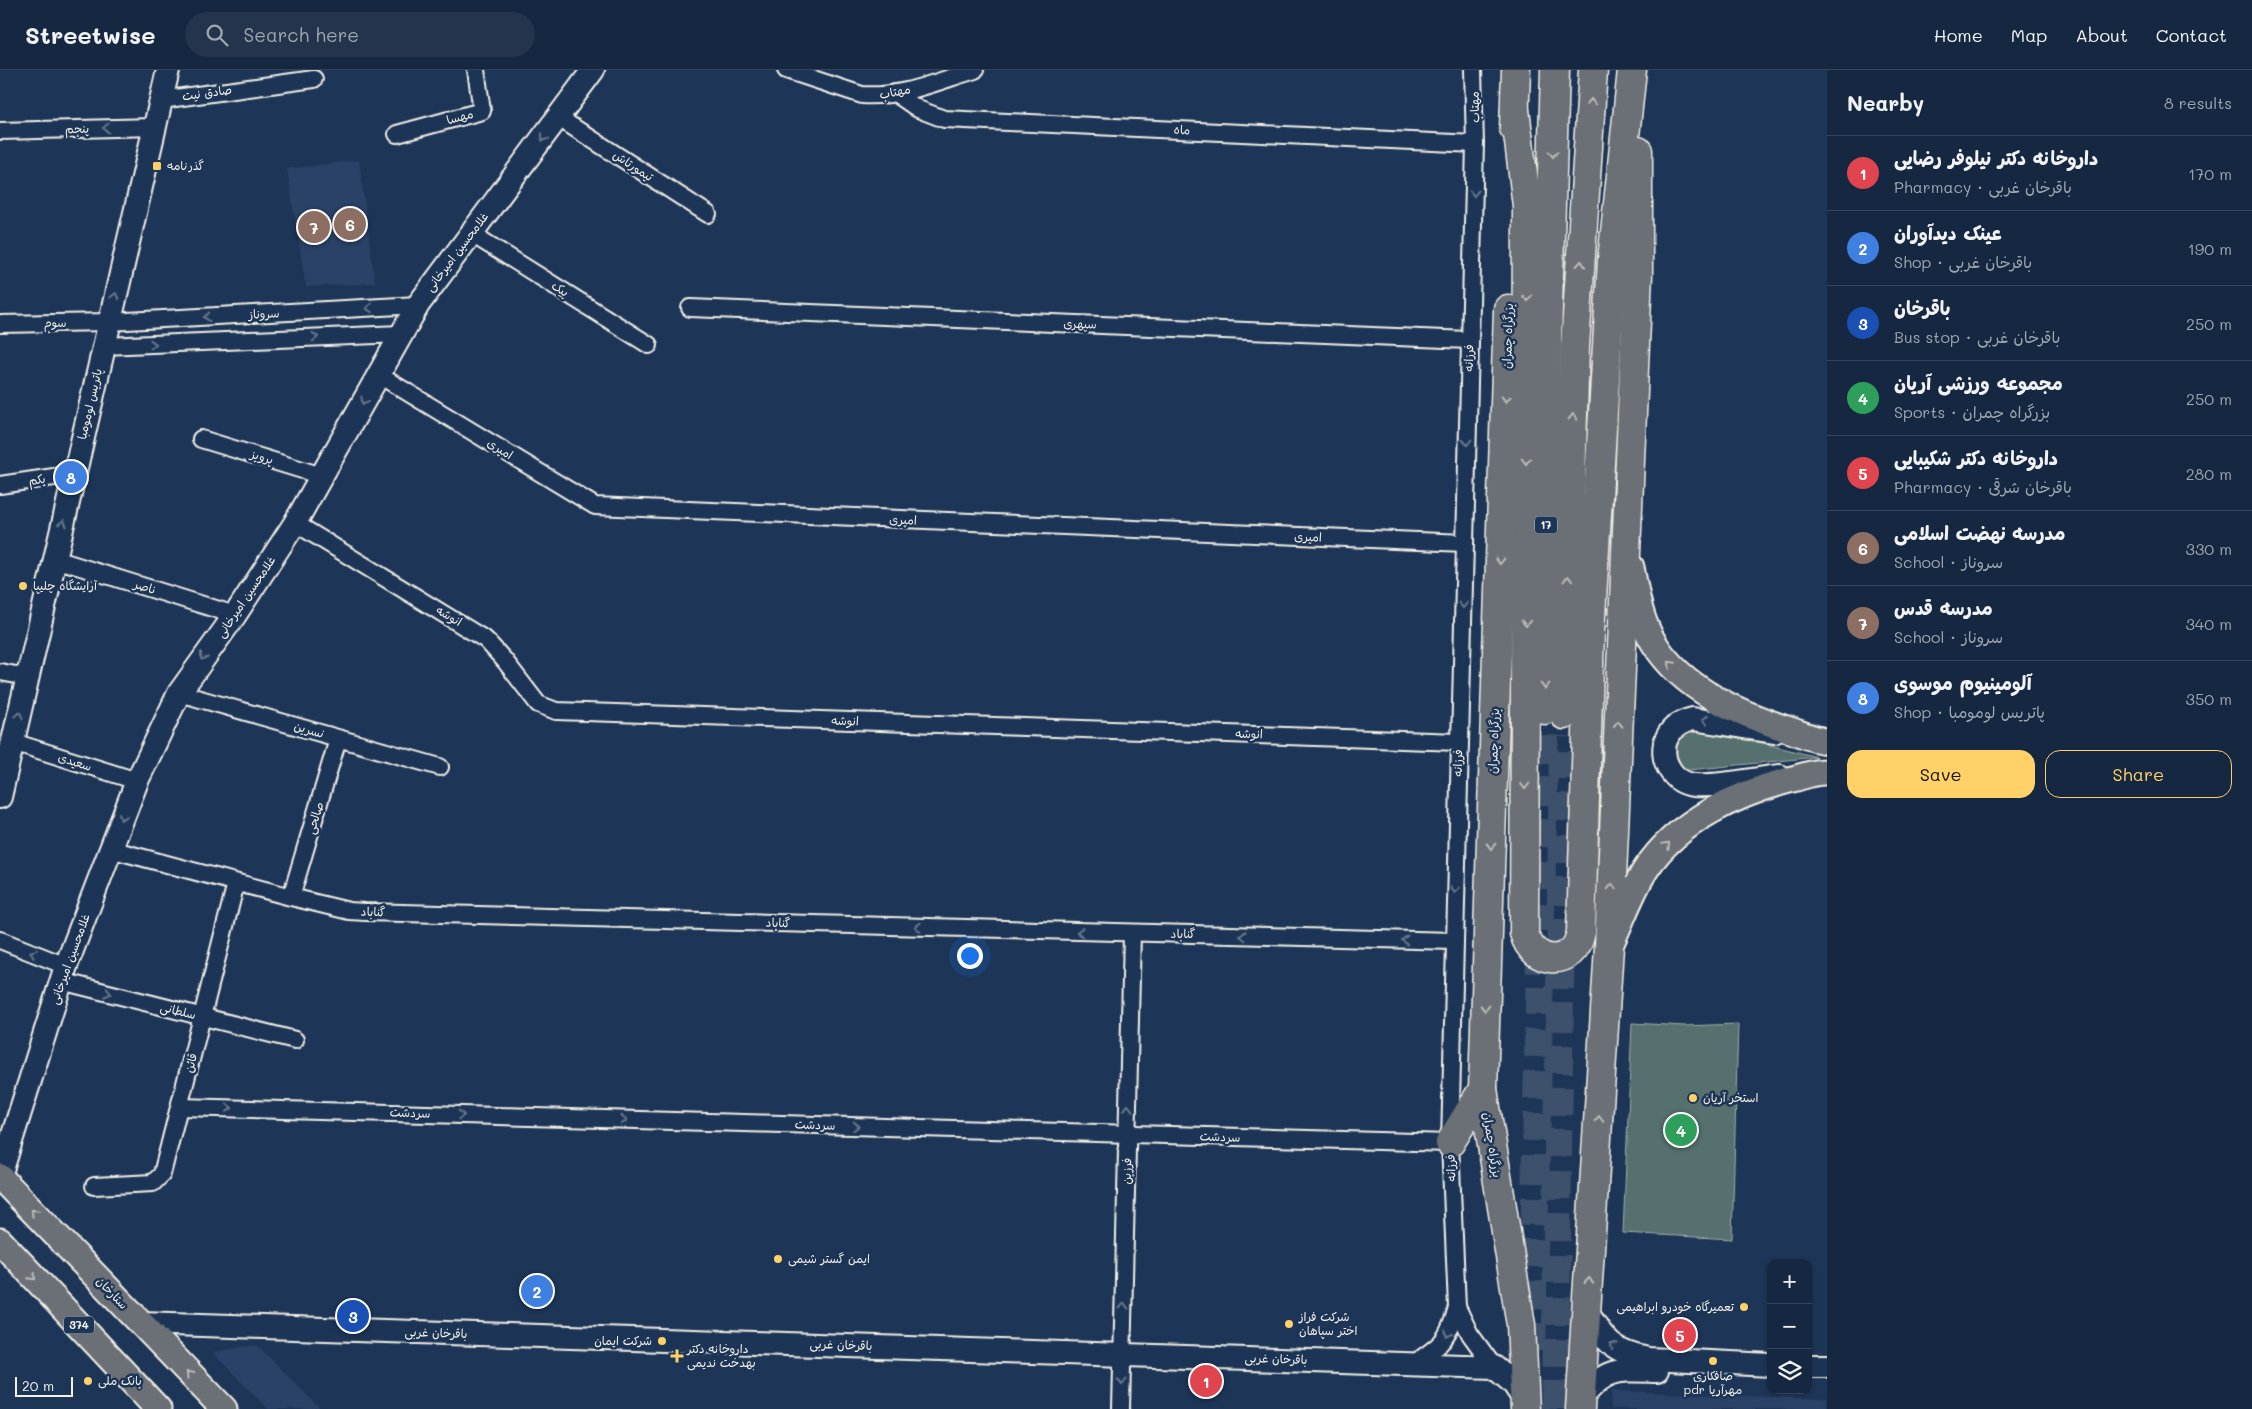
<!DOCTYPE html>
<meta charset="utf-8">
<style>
:root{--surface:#162841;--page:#23344c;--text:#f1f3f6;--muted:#9ea6b1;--line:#35445a;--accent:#ffd166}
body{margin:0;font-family:Mali,"Playpen Sans Arabic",sans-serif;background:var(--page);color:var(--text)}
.controls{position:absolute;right:15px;bottom:15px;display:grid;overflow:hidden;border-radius:10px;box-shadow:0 1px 4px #0004}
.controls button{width:45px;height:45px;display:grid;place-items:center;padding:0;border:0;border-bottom:1px solid var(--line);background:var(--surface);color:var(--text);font:25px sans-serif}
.scale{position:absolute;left:15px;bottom:12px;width:58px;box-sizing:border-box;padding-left:5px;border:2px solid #f4f1e8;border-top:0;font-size:14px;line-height:18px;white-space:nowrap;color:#f4f1e8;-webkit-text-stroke:4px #1d3557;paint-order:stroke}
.you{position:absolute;left:969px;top:885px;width:18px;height:18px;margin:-12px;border:4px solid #fff;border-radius:50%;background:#1a73e8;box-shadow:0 0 0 8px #1a73e833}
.badge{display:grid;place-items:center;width:32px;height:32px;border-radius:50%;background:var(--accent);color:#fff;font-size:16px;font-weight:700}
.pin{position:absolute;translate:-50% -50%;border:2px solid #fff;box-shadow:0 1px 5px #0006}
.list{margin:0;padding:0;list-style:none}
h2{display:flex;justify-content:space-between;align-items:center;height:65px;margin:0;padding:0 20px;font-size:21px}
h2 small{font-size:16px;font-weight:400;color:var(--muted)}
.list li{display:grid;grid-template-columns:32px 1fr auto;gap:15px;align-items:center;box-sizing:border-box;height:75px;padding:0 20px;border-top:1px solid var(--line)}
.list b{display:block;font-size:19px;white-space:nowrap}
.list p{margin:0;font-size:16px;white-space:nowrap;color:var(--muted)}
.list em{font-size:16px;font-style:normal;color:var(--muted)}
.actions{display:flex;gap:10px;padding:15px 20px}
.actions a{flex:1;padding:11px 0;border:1px solid var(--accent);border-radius:15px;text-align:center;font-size:18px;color:var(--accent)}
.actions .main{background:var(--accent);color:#111}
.icon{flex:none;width:28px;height:28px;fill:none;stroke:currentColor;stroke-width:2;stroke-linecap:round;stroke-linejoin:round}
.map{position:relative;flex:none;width:1827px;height:1339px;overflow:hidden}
header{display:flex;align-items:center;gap:30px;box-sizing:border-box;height:70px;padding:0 25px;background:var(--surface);border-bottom:1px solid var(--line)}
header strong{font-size:24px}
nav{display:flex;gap:28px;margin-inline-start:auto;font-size:18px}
.search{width:350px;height:45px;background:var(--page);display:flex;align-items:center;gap:12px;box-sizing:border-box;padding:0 18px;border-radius:28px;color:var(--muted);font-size:19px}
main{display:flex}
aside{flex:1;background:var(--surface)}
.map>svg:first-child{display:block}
.built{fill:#2c4367}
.green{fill:#54706e;stroke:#a4b0ab}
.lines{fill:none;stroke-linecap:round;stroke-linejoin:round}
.highway-tunnel{stroke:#3d516d;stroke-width:28;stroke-dasharray:28 14;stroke-linecap:butt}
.street-casing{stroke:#f4f1e8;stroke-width:20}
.secondary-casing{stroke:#f4f1e8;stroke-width:26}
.primary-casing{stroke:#f4f1e8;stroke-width:29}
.highway-casing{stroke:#f4f1e8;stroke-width:31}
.street{stroke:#1d3557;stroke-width:16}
.secondary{stroke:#1d3557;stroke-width:22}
.primary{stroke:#6a7074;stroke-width:25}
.highway{stroke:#6a7074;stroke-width:28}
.oneway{stroke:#bdbdba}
.oneway2{stroke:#68778a}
.poi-dot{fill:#ffd166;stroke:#1d3557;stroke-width:2}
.labels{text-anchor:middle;stroke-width:5;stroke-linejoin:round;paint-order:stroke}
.shield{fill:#1d3557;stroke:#b4b9bc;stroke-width:1}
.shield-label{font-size:11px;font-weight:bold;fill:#f4f1e8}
.street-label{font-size:12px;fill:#f4f1e8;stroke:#1d3557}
.poi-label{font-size:12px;fill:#f4f1e8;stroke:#1d3557;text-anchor:start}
</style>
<header>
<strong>Streetwise</strong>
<div class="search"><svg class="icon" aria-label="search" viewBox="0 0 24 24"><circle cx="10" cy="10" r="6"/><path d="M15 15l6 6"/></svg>Search here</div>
<nav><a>Home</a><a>Map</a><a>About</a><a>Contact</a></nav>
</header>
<main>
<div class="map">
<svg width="1827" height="1339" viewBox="0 0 1827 1339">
<rect width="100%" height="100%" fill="#1d3557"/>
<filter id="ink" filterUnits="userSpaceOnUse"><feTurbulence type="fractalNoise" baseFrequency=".02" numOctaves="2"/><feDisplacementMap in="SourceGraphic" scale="10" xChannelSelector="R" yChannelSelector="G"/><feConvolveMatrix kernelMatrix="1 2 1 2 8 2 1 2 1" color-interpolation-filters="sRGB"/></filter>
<g filter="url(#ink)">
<g class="built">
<polygon points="359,90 375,213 306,217 287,99"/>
<polygon points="257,1275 321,1339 268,1339 212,1282"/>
<polygon points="1611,1321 1827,1329 1827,1339 1611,1339"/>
</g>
<g class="green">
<polygon points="1699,657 1817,687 1679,701 1669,670"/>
<polygon points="1632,953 1684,956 1738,954 1732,1169 1623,1163"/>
</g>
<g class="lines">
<g class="highway-tunnel">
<polyline points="1532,1281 1545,640"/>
<polyline points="1555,1339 1563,666"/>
</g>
<defs>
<g id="street">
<path d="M786 0 862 25C900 28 938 11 975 0"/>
<polyline points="895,23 918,39 944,49 1475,74"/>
<polyline points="161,30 314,9"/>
<polyline points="559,48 708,144"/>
<polyline points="0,61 154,57"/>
<polyline points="397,64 482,41 476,0"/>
<polyline points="472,164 649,275"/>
<polyline points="690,238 1469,270"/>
<polyline points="0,254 109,252 418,235"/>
<polyline points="104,276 401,264"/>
<polyline points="379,305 595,436 1465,473"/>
<polyline points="201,369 322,406"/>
<polyline points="0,415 74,404"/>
<polyline points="295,453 486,570 505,591 538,634 556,641 1459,672"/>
<polyline points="55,489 235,545"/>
<polyline points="0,602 27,607"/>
<polyline points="179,623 440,697"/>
<polyline points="13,672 137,711"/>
<polyline points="110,779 291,827 349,841 365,842 1454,871"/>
<polyline points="291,827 338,669"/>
<polyline points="0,870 66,896"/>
<polyline points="61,911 295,970"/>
<polyline points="180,1037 1450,1073"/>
<polyline points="94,1116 153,1113 162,1104 236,813"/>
<polyline points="1457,1237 1470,1264 1494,1297"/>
<path d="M1413 1294C1442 1274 1448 1271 1457 1237L1450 1073 1475 74 1473 0"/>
<polyline points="1121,1339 1132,863"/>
</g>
<g id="secondary">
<path d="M1774 662 1693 649C1680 652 1669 659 1665 673 1661 693 1674 713 1694 715 1718 717 1755 709 1780 706"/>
<polyline points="0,727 168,0"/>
<polyline points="0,1106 66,896 137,711 179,623 235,545 295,453 418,235 593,0"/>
<path d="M1587 1240C1603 1271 1614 1283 1649 1289L1771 1295"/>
<polyline points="141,1253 1494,1297 1513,1313 1525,1331"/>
<polyline points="1808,1296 1827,1296"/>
<path d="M1580 1330C1606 1297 1617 1300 1657 1301"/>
</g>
<g id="primary">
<path d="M1631 497C1636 523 1640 551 1654 573 1683 620 1740 644 1790 660 1802 664 1815 670 1827 671"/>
<path d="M1610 875C1622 850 1631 822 1646 799 1678 750 1739 723 1793 709 1804 706 1816 701 1827 702"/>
<polyline points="0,1107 224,1339"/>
<polyline points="0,1171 158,1339"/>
</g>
<g id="highway">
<path d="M1515 40 1527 136 1524 863C1533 897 1575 897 1581 862L1590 563 1612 190 1632 0"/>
<polyline points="1514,58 1516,0"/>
<polyline points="1508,239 1483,1019 1521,1255 1525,1339"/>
<polyline points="1545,640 1547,270 1555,0"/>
<polyline points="1564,645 1575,277 1593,0"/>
<polyline points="1450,1073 1483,1019"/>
<polyline points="1580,1339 1609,877 1638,205 1638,81"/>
</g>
</defs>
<use href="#street" class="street-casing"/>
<use href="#secondary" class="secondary-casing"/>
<use href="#primary" class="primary-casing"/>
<use href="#highway" class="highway-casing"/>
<use href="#street" class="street"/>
<use href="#secondary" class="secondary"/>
<use href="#primary" class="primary"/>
<use href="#highway" class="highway"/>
</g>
<defs><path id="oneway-chevron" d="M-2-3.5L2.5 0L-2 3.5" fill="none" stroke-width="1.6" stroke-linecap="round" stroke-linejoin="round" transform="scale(1.25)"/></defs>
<g class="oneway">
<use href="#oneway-chevron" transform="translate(1591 32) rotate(-87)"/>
<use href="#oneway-chevron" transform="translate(1553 84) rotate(92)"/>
<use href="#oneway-chevron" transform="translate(1581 194) rotate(-86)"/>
<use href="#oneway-chevron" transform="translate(1527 228) rotate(90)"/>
<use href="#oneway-chevron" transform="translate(1506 329) rotate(92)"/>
<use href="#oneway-chevron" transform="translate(1573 347) rotate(-88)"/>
<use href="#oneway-chevron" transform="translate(1526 391) rotate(90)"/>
<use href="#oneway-chevron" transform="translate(1500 491) rotate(92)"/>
<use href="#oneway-chevron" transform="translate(1568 509) rotate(-88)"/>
<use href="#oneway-chevron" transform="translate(1526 553) rotate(90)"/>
<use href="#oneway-chevron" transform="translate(1671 594) rotate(-134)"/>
<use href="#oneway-chevron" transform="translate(1545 616) rotate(90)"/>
<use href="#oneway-chevron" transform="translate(1618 654) rotate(-88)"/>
<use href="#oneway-chevron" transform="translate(1525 716) rotate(90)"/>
<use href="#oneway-chevron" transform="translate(1667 775) rotate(-45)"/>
<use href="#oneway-chevron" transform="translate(1491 776) rotate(92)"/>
<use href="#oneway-chevron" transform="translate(1612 817) rotate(-88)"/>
<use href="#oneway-chevron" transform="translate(1485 938) rotate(92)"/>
<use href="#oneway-chevron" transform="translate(1599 1049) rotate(-86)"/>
<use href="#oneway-chevron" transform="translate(34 1142) rotate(-134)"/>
<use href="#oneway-chevron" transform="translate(33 1207) rotate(47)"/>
<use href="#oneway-chevron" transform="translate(1589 1211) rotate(-86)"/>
<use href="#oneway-chevron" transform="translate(189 1304) rotate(-134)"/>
</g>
<g class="oneway2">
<use href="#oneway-chevron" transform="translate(106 58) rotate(179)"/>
<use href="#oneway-chevron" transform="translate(544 68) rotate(127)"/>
<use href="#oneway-chevron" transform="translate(1474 123) rotate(92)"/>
<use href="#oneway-chevron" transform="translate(115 226) rotate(-77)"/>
<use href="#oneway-chevron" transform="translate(369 238) rotate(177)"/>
<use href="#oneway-chevron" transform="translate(207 247) rotate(177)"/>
<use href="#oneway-chevron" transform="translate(315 267) rotate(-2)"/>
<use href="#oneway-chevron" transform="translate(153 274) rotate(-2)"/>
<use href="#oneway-chevron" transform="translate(364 331) rotate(119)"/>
<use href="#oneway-chevron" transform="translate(1467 372) rotate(91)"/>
<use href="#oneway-chevron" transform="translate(63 453) rotate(-77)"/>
<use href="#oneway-chevron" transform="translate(1463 535) rotate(92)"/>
<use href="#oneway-chevron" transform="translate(203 587) rotate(127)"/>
<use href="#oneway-chevron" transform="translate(19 645) rotate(-77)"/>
<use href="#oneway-chevron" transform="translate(1705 650) rotate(-173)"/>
<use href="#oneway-chevron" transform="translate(122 747) rotate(112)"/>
<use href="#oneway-chevron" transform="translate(1455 820) rotate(91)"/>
<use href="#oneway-chevron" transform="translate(918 857) rotate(-178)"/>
<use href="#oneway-chevron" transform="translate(1080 862) rotate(-178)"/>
<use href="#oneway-chevron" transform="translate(1243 866) rotate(-179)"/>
<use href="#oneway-chevron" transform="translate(1405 870) rotate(-179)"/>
<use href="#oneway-chevron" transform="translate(33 883) rotate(-158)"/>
<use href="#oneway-chevron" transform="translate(108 923) rotate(14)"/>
<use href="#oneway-chevron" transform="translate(229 1038) rotate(2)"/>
<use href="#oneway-chevron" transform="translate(1128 1038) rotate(-89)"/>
<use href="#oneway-chevron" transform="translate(461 1045) rotate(2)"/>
<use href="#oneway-chevron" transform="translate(624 1050) rotate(2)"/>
<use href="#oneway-chevron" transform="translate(856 1056) rotate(2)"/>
<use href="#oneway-chevron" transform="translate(1124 1236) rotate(-89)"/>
<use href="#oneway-chevron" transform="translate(1448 1264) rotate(118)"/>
<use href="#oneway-chevron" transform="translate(1613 1275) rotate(-141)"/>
<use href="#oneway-chevron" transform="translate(1122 1312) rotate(91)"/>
</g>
</g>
<g class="poi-dot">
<rect x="152" y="91" width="10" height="10" rx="2.5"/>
<circle cx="23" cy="516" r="5"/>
<circle cx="1693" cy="1028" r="5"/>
<circle cx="778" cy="1189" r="5"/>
<circle cx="1744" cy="1237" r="5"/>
<circle cx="1289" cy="1254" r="5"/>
<circle cx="662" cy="1271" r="5"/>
<path d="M674.5 1278.5h5v5h5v5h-5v5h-5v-5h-5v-5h5z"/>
<circle cx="1713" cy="1291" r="5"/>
<circle cx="88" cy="1311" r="5"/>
</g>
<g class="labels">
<g class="shield">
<rect x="1535" y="446.5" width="22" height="17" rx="4"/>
<rect x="64" y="1246.5" width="30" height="17" rx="4"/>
</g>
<g class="shield-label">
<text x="1546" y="459">17</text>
<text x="79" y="1259">374</text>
</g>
<g class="street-label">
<text transform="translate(895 22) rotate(-11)" y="4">مهتاب</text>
<text transform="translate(207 23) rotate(-8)" y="4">صادق نیت</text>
<text transform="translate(1475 37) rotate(-91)" y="4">مهتاب</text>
<text transform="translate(460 47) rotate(-15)" y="4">مهسا</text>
<text transform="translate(77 59) rotate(-1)" y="4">پنجم</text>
<text transform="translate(1182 60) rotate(3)" y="4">ماه</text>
<text transform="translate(633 96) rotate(33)" y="4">تیمورتاش</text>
<text transform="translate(457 182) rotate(-53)" y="4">غلامحسین امیرخانی</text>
<text transform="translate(560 219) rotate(32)" y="4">پیک</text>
<text transform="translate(264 244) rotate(-3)" y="4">سروناز</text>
<text transform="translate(55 253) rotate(-1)" y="4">سوم</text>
<text transform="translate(1080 254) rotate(2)" y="4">سپهری</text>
<text transform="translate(1508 266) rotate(-88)" y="4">بزرگراه چمران</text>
<text transform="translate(1469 288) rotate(-89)" y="4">فرزانه</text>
<text transform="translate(90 334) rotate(-77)" y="4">پاتریس لومومبا</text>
<text transform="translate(500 379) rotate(32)" y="4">امیری</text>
<text transform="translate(262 387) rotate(17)" y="4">پرویز</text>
<text transform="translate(37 410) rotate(-9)" y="4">یکم</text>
<text transform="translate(903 450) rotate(2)" y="4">امیری</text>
<text transform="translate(1308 467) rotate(2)" y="4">امیری</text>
<text transform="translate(145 517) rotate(17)" y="4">ناصر</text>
<text transform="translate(246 527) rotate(-56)" y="4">غلامحسین امیرخانی</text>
<text transform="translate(449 546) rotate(31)" y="4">انوشه</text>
<text transform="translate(845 651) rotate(2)" y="4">انوشه</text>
<text transform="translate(309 660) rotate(16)" y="4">نسرین</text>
<text transform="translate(1249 664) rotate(2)" y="4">انوشه</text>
<text transform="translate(1494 671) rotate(-88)" y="4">بزرگراه چمران</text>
<text transform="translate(75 692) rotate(18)" y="4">سعیدی</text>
<text transform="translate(1458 693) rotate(-89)" y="4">فرزانه</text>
<text transform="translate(315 748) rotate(-73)" y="4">صالحی</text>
<text transform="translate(373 842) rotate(2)" y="4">گناباد</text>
<text transform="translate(778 853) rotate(2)" y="4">گناباد</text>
<text transform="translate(1183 864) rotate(1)" y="4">گناباد</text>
<text transform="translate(70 889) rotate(-70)" y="4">غلامحسین امیرخانی</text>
<text transform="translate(178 941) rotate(14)" y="4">سلطانی</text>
<text transform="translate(191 993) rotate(-76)" y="4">قائن</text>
<text transform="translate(410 1043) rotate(2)" y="4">سردشت</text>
<text transform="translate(815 1055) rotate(2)" y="4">سردشت</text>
<text transform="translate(1220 1067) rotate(2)" y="4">سردشت</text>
<text transform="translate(1492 1075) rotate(81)" y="4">بزرگراه چمران</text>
<text transform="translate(1451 1098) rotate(-92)" y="4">فرزانه</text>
<text transform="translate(1127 1101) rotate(-89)" y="4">فرزین</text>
<text transform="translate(112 1223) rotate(46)" y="4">ستارخان</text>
<text transform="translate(436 1263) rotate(2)" y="4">باقرخان غربی</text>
<text transform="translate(841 1275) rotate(2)" y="4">باقرخان غربی</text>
<text transform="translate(1276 1289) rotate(2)" y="4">باقرخان غربی</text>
</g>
<g class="poi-label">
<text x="167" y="100">گذرنامه</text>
<text x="33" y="520">آرایشگاه چلیپا</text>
<text x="1703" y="1032">استخر آریان</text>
<text x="788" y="1193">ایمن گستر شیمی</text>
<text x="1734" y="1241" text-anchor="end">تعمیرگاه خودرو ابراهیمی</text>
<text x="1299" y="1251">شرکت فراز<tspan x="1299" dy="14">اختر سپاهان</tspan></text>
<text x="652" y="1275" text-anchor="end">شرکت ایمان</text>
<text x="687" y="1283">داروخانه دکتر<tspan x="687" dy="14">بهدخت ندیمی</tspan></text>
<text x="1713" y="1310" text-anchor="middle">صافکاری<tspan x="1713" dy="14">pdr مهرآریا</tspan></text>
<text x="98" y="1315">بانک ملی</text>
</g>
</g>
</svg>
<div class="controls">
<button>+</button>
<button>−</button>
<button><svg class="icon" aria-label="layers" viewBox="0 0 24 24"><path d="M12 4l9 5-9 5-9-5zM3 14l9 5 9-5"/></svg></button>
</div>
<div class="scale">20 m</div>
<div class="you"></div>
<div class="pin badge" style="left:1206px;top:1311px;background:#e0444e">1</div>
<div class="pin badge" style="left:537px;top:1221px;background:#3f7fe0">2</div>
<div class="pin badge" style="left:353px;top:1246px;background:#1a4fb4">3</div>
<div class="pin badge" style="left:1681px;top:1060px;background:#2e9e5b">4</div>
<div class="pin badge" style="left:1680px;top:1265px;background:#e0444e">5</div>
<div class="pin badge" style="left:350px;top:154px;background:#8d6e63">6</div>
<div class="pin badge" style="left:314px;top:157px;background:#8d6e63">7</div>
<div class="pin badge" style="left:71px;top:407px;background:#3f7fe0">8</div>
</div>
<aside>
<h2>Nearby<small>8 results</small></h2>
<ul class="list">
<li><span class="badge" style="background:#e0444e">1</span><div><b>داروخانه دکتر نیلوفر رضایی</b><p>Pharmacy · باقرخان غربی</p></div><em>170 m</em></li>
<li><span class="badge" style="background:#3f7fe0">2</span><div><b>عینک دیدآوران</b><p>Shop · باقرخان غربی</p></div><em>190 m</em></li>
<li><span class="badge" style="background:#1a4fb4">3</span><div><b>باقرخان</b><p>Bus stop · باقرخان غربی</p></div><em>250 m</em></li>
<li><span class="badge" style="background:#2e9e5b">4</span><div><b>مجموعه ورزشی آریان</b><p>Sports · بزرگراه چمران</p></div><em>250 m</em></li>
<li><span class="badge" style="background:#e0444e">5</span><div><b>داروخانه دکتر شکیبایی</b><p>Pharmacy · باقرخان شرقی</p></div><em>280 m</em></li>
<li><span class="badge" style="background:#8d6e63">6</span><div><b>مدرسه نهضت اسلامی</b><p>School · سروناز</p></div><em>330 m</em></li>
<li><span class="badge" style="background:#8d6e63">7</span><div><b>مدرسه قدس</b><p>School · سروناز</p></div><em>340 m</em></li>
<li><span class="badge" style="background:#3f7fe0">8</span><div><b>آلومینیوم موسوی</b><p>Shop · پاتریس لومومبا</p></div><em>350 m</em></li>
</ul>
<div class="actions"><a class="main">Save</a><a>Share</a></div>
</aside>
</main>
